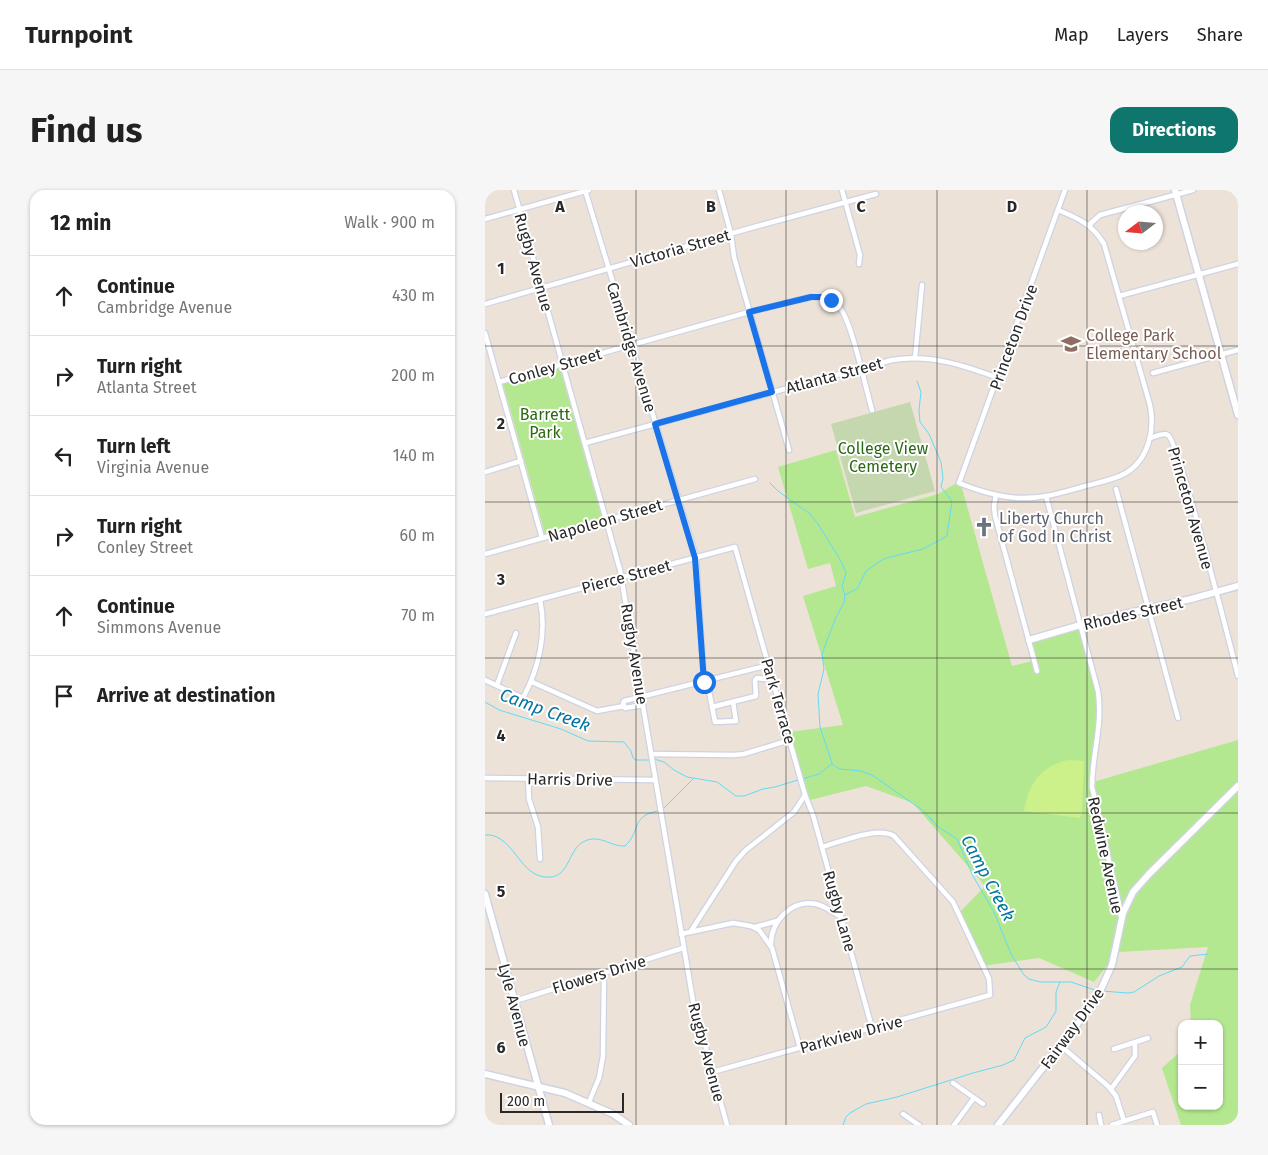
<!DOCTYPE html>
<meta charset="utf-8">
<style>
:root{--surface:#fff;--page:#f6f6f6;--text:#222;--muted:#767676;--line:#e0e0e0;--accent:#0f766e}
body{margin:0;font-family:"Fira Sans",sans-serif;background:var(--page);color:var(--text)}
.controls{position:absolute;right:15px;bottom:15px;display:grid;overflow:hidden;border-radius:10px;box-shadow:0 1px 4px #0004}
.controls button{width:45px;height:45px;display:grid;place-items:center;padding:0;border:0;border-bottom:1px solid var(--line);background:var(--surface);color:var(--text);font:25px sans-serif}
.compass{position:absolute;left:633px;top:15px;width:45px;height:45px;border-radius:50%;background:var(--surface);box-shadow:0 1px 4px #0004;rotate:254deg}
.scale{position:absolute;left:15px;bottom:12px;width:124px;box-sizing:border-box;padding-left:5px;border:2px solid #282828;border-top:0;font-size:14px;line-height:18px;white-space:nowrap;color:#282828;-webkit-text-stroke:4px #fff;paint-order:stroke}
.stop{position:absolute;width:15px;height:15px;margin:-11px;border:4px solid #1a73e8;border-radius:50%;background:#fff}
.stop.end{background:#1a73e8;border-color:#fff;box-shadow:0 1px 5px #0008}
.list{margin:0;padding:0;list-style:none}
h2{display:flex;justify-content:space-between;align-items:center;height:65px;margin:0;padding:0 20px;font-size:21px}
h2 small{font-size:16px;font-weight:400;color:var(--muted)}
.list li{display:grid;grid-template-columns:32px 1fr auto;gap:15px;align-items:center;box-sizing:border-box;height:80px;padding:0 20px;border-top:1px solid var(--line)}
.list b{display:block;font-size:19px;white-space:nowrap}
.list p{margin:0;font-size:16px;white-space:nowrap;color:var(--muted)}
.list em{font-size:16px;font-style:normal;color:var(--muted)}
.icon{flex:none;width:28px;height:28px;fill:none;stroke:currentColor;stroke-width:2;stroke-linecap:round;stroke-linejoin:round}
.map{position:relative;flex:none;width:753px;height:935px;overflow:hidden;border-radius:15px}
header{display:flex;align-items:center;gap:30px;box-sizing:border-box;height:70px;padding:0 25px;background:var(--surface);border-bottom:1px solid var(--line)}
header strong{font-size:24px}
nav{display:flex;gap:28px;margin-inline-start:auto;font-size:18px}
.intro{display:flex;align-items:center;justify-content:space-between;box-sizing:border-box;height:120px;padding:0 30px}
h1{margin:0;font-size:35px}
.button{padding:12px 22px;border-radius:15px;background:var(--accent);color:#fff;font-size:18px;font-weight:700}
main{display:flex;gap:30px;padding:0 30px}
aside{flex:1;background:var(--surface);border-radius:15px;box-shadow:0 1px 4px #0004}
.map>svg:first-child{display:block}
.green{fill:#b4e890}
.cemetery{fill:#c5d7ae}
.pitch{fill:#ccf08a}
.lines{fill:none;stroke-linecap:round;stroke-linejoin:round}
.stream{stroke:#62daf7;stroke-width:1}
.street-casing{stroke:#ced3e3;stroke-width:7}
.secondary-casing{stroke:#ced3e3;stroke-width:9}
.street{stroke:#fff;stroke-width:4.5}
.secondary{stroke:#fff;stroke-width:6}
.route{stroke:#1a73e8;stroke-width:6}
.grid{fill:none;stroke:#282828;stroke-width:1;stroke-opacity:0.55}
.labels{text-anchor:middle;stroke-width:4;stroke-linejoin:round;paint-order:stroke}
.street-label{font-size:16px;fill:#282828;stroke:#fff}
.education-label{font-size:16px;fill:#785e54;stroke:#fff;text-anchor:start}
.park-label{font-size:16px;fill:#2c6914;stroke:#fff}
.worship-label{font-size:16px;fill:#5b616d;stroke:#fff;text-anchor:start}
.water-label{font-size:18px;font-style:italic;fill:#0376a1;stroke:#fff}
.grid-label{font-size:16px;text-anchor:middle;font-weight:bold;fill:#282828;stroke:#fff;stroke-width:4;stroke-linejoin:round;paint-order:stroke}
</style>
<header>
<strong>Turnpoint</strong>
<nav><a>Map</a><a>Layers</a><a>Share</a></nav>
</header>
<div class="intro"><h1>Find us</h1><a class="button">Directions</a></div>
<main>
<aside>
<h2>12 min<small>Walk · 900 m</small></h2>
<ul class="list">
<li><svg class="icon" aria-label="ahead" viewBox="0 0 24 24"><path d="M12 20V5M6 11l6-6 6 6"/></svg><div><b>Continue</b><p>Cambridge Avenue</p></div><em>430 m</em></li>
<li><svg class="icon" aria-label="right" viewBox="0 0 24 24"><path d="M7 20v-9h11M14 6l5 5-5 5"/></svg><div><b>Turn right</b><p>Atlanta Street</p></div><em>200 m</em></li>
<li><svg class="icon" aria-label="left" viewBox="0 0 24 24"><path d="M17 20v-9H6M10 6l-5 5 5 5"/></svg><div><b>Turn left</b><p>Virginia Avenue</p></div><em>140 m</em></li>
<li><svg class="icon" aria-label="right" viewBox="0 0 24 24"><path d="M7 20v-9h11M14 6l5 5-5 5"/></svg><div><b>Turn right</b><p>Conley Street</p></div><em>60 m</em></li>
<li><svg class="icon" aria-label="ahead" viewBox="0 0 24 24"><path d="M12 20V5M6 11l6-6 6 6"/></svg><div><b>Continue</b><p>Simmons Avenue</p></div><em>70 m</em></li>
<li><svg class="icon" aria-label="arrive" viewBox="0 0 24 24"><path d="M6 21V4h12l-3 4 3 4H6"/></svg><div><b>Arrive at destination</b></div></li>
</ul>
</aside>
<div class="map">
<svg width="753" height="935" viewBox="0 0 753 935">
<rect width="100%" height="100%" fill="#ece2d8"/>
<g class="green">
<polygon points="75,178 117,328 60,344 18,194"/>
<polygon points="351,260 370,327 453,304 475,291 527,476 551,470 546,450 597,436 612,501 614,527 608,592 753,550 753,935 696,935 677,878 697,860 697,916 734,916 734,834 706,834 705,815 723,757 633,762 609,792 554,768 497,776 474,723 500,696 428,613 381,596 321,611 304,542 358,535 318,406 351,396 345,373 323,379 293,277"/>
</g>
<polygon class="cemetery" points="425,212 450,301 371,323 346,234"/>
<path class="pitch" d="M583 570 599 571 597 624 595 628 539 621C543 594 556 576 583 570Z"/>
<g class="lines">
<g class="stream">
<polyline points="285,293 293,301 325,324 333,334 356,371 361,383 357,396 360,405 359,413 351,427 337,464 339,479 333,504 335,537 347,573"/>
<polyline points="360,405 372,399 381,381 392,373 401,368 438,359 462,346 467,311 456,297 458,288 456,272 444,244 435,232 434,220 436,202 432,191"/>
<polyline points="0,512 14,520 76,539 103,551 139,552 146,561 148,568 151,570 164,570"/>
<polyline points="169,569 179,572 189,580 202,587 232,592 251,606 259,606 278,599 290,597 313,590"/>
<polyline points="347,574 355,579 376,581 387,585 440,622 452,636 472,649 488,686 509,722 526,764 539,785 544,789 555,792 586,792 613,801"/>
<polyline points="317,589 334,584 347,574"/>
<polyline points="177,620 208,589"/>
<path d="M0 645C27 642 34 685 60 687 86 690 82 658 100 651 115 644 126 657 140 656 156 642 145 626 173 621"/>
<polyline points="617,801 643,803 649,802 674,786 697,777 705,766 723,764"/>
<polyline points="358,935 361,927 365,923 381,914 412,907 488,883 518,875 529,870 540,848 561,837 568,826 571,821 571,802 575,792"/>
</g>
<defs>
<g id="street">
<polyline points="29,0 135,380 208,811 242,935"/>
<polyline points="100,0 211,367 219,492"/>
<polyline points="234,0 246,44 249,67 304,260"/>
<polyline points="357,0 375,65 374,74"/>
<path d="M573 20C593 28 608 35 619 54L665 215C670 239 664 269 641 283 629 290 611 293 597 297 576 303 556 309 534 308 513 307 494 301 474 293L580 0"/>
<polyline points="0,29 104,0"/>
<polyline points="604,35 615,25 708,0"/>
<polyline points="634,106 753,74"/>
<polyline points="0,114 269,37 391,4"/>
<polyline points="0,143 57,348"/>
<polyline points="430,168 437,95"/>
<polyline points="668,183 753,160"/>
<path d="M14 192 264 122 326 107C337 107 346 109 354 117 366 128 381 200 387 220"/>
<path d="M665 248C670 247 679 242 683 245 694 253 746 458 753 486"/>
<path d="M100 253 407 170C445 164 478 175 513 188"/>
<polyline points="0,282 36,271"/>
<polyline points="631,299 693,528"/>
<polyline points="511,305 509,316 510,326 552,481"/>
<path d="M561 306 613 501C618 537 607 563 607 597L634 714 636 727"/>
<polyline points="0,364 270,289"/>
<polyline points="0,424 250,357 320,605 328,625 387,838"/>
<path d="M0 490 38 508C54 478 62 443 55 410"/>
<polyline points="222,491 230,532 251,531 248,512"/>
<polyline points="47,492 112,521 139,516"/>
<polyline points="12,495 31,443"/>
<polyline points="158,515 140,518 138,514 139,511 284,475"/>
<polyline points="227,517 271,506 270,490 272,488 280,489"/>
<polyline points="166,564 249,565 259,564 305,550"/>
<polyline points="0,588 170,590"/>
<polyline points="43,588 44,609 53,637 55,669"/>
<polyline points="270,737 292,731"/>
<polyline points="206,741 251,671 261,660 309,622 320,605"/>
<polyline points="196,744 248,733 266,736 274,740 287,758 315,858"/>
<path d="M286 754C286 731 307 709 331 714 340 716 348 722 356 727"/>
<polyline points="30,811 198,758"/>
<polyline points="576,856 623,896 631,906 639,931"/>
<polyline points="629,859 663,848"/>
<path d="M227 882 505 805 504 789 500 780 468 712 409 646C393 636 355 652 337 657"/>
<polyline points="468,893 498,914"/>
<polyline points="626,899 650,866 650,853"/>
<polyline points="104,912 114,888 118,866 119,783"/>
<polyline points="418,924 434,935"/>
<polyline points="614,925 616,935"/>
<polyline points="469,935 489,908"/>
<polyline points="627,935 668,922 672,935"/>
</g>
<g id="secondary">
<polyline points="690,0 753,225"/>
<polyline points="544,450 609,431 706,409 753,396"/>
<polyline points="0,704 64,935"/>
<polyline points="0,884 80,903 128,924 144,935"/>
<polyline points="513,935 611,810 627,775 638,723 648,702 664,684 753,596"/>
</g>
</defs>
<use href="#street" class="street-casing"/>
<use href="#secondary" class="secondary-casing"/>
<use href="#street" class="street"/>
<use href="#secondary" class="secondary"/>
</g>
<g class="lines">
<polyline class="route" points="219,492 210,368 170,234 287,202 264,122 326,107 336,107 346,110"/>
</g>
<path class="grid" d="M151 0V935M301 0V935M452 0V935M602 0V935M0 156H753M0 312H753M0 468H753M0 623H753M0 779H753"/>
<defs>
<symbol id="school-bare" viewBox="-9 -9 18 18"><path d="M0-5L7-2L0 1L-7-2ZM-4 1L0 2.5L4 1V4Q0 6-4 4Z" fill="#8d6e63" stroke="#fff" stroke-width="2.5" paint-order="stroke"/></symbol>
<symbol id="church-bare" viewBox="-9 -9 18 18"><path d="M-1.2-6h2.4v3.5h3.3v2.4h-3.3V6h-2.4V-.1h-3.3v-2.4h3.3Z" fill="#6b7280" stroke="#fff" stroke-width="2.5" paint-order="stroke"/></symbol>
</defs>
<g fill-rule="evenodd">
<use href="#school-bare" x="572" y="140" width="28" height="28"/>
<use href="#church-bare" x="485" y="323" width="28" height="28"/>
</g>
<g class="labels">
<g class="street-label">
<text transform="translate(195 58) rotate(-16)" y="6">Victoria Street</text>
<text transform="translate(49 72) rotate(74)" y="6">Rugby Avenue</text>
<text transform="translate(528 147) rotate(-70)" y="6">Princeton Drive</text>
<text transform="translate(147 157) rotate(73)" y="6">Cambridge Avenue</text>
<text transform="translate(70 176) rotate(-16)" y="6">Conley Street</text>
<text transform="translate(349 185) rotate(-15)" y="6">Atlanta Street</text>
<text transform="translate(706 318) rotate(74)" y="6">Princeton Avenue</text>
<text transform="translate(120 330) rotate(-16)" y="6">Napoleon Street</text>
<text transform="translate(141 386) rotate(-15)" y="6">Pierce Street</text>
<text transform="translate(648 423) rotate(-13)" y="6">Rhodes Street</text>
<text transform="translate(150 464) rotate(81)" y="6">Rugby Avenue</text>
<text transform="translate(294 511) rotate(74)" y="6">Park Terrace</text>
<text transform="translate(85 589) rotate(1)" y="6">Harris Drive</text>
<text transform="translate(621 665) rotate(78)" y="6">Redwine Avenue</text>
<text transform="translate(355 721) rotate(74)" y="6">Rugby Lane</text>
<text transform="translate(114 784) rotate(-17)" y="6">Flowers Drive</text>
<text transform="translate(30 815) rotate(75)" y="6">Lyle Avenue</text>
<text transform="translate(587 838) rotate(-54)" y="6">Fairway Drive</text>
<text transform="translate(366 844) rotate(-15)" y="6">Parkview Drive</text>
<text transform="translate(222 862) rotate(75)" y="6">Rugby Avenue</text>
</g>
<g class="education-label">
<text x="601" y="151">College Park<tspan x="601" dy="18">Elementary School</tspan></text>
</g>
<g class="park-label">
<text x="60" y="230">Barrett<tspan x="60" dy="18">Park</tspan></text>
<text x="398" y="264">College View<tspan x="398" dy="18">Cemetery</tspan></text>
</g>
<g class="worship-label">
<text x="514" y="334">Liberty Church<tspan x="514" dy="18">of God In Christ</tspan></text>
</g>
<g class="water-label">
<text transform="translate(60 520) rotate(20)" y="6">Camp Creek</text>
<text transform="translate(503 688) rotate(62)" y="6">Camp Creek</text>
</g>
</g>
<g class="grid-label">
<text x="75" y="22">A</text>
<text x="226" y="22">B</text>
<text x="376" y="22">C</text>
<text x="527" y="22">D</text>
<text x="16" y="84">1</text>
<text x="16" y="239">2</text>
<text x="16" y="395">3</text>
<text x="16" y="551">4</text>
<text x="16" y="707">5</text>
<text x="16" y="863">6</text>
</g>
</svg>
<div class="controls">
<button>+</button>
<button>−</button>
</div>
<svg class="compass" viewBox="-18 -18 36 36"><path d="M0-13l5 13h-10z" fill="#e53935"/><path d="M0 13l5-13h-10z" fill="#767676"/></svg>
<div class="scale">200 m</div>
<div class="stop" style="left:219px;top:492px"></div>
<div class="stop end" style="left:346px;top:110px"></div>
</div>
</main>
